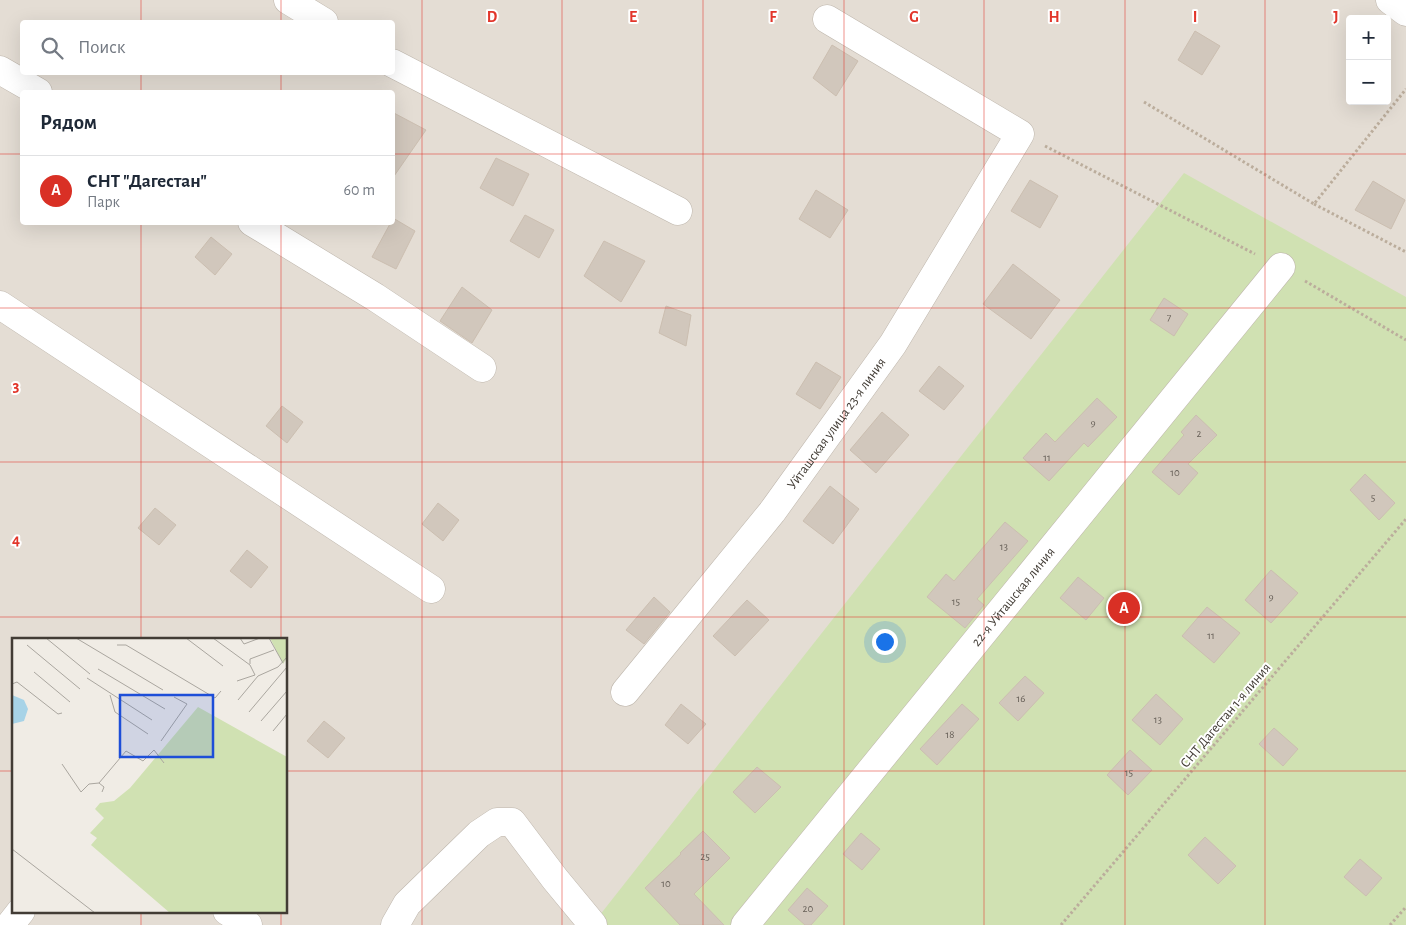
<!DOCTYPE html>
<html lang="ru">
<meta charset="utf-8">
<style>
:root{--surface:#fff;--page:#f6f6f7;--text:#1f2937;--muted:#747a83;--line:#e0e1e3;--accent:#d93025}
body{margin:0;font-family:"Alegreya Sans",sans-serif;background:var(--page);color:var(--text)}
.controls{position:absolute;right:15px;top:15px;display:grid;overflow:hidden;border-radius:5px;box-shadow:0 5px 20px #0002}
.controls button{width:45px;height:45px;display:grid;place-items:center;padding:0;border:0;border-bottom:1px solid var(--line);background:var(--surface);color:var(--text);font:25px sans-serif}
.you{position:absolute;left:884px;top:641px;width:18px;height:18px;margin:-12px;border:4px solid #fff;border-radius:50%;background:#1a73e8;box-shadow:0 0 0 8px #1a73e833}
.badge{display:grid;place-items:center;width:32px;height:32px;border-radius:50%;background:var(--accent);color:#fff;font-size:16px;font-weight:700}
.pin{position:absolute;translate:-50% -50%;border:2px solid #fff;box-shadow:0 1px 5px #0006}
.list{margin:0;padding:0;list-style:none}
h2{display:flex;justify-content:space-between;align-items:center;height:65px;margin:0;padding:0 20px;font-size:21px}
h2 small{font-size:16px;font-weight:400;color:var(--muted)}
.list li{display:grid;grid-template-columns:32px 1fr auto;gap:15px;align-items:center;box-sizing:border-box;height:70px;padding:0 20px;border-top:1px solid var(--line)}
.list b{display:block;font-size:19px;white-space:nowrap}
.list p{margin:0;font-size:16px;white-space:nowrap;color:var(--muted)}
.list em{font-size:16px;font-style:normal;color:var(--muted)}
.icon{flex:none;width:28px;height:28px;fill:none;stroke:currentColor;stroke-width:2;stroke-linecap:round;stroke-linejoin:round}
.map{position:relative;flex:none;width:1406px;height:925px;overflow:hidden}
.search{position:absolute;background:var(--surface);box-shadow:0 5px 20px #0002;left:20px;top:20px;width:375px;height:55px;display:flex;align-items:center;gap:12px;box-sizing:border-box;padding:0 18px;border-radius:5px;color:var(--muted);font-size:19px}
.panel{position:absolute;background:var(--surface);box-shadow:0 5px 20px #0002;left:20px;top:90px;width:375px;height:135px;border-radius:5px}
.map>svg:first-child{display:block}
.residential{fill:#e4ddd4;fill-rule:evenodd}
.green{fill:#d0e1b2}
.building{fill:#d1c7bc;stroke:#cbbeb0}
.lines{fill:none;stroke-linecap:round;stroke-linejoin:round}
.minor-casing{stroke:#beb6ac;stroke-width:29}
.path{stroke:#bbad9c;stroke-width:3;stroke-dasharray:2.5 2.5;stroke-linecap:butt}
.minor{stroke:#fff;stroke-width:28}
.grid{fill:none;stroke:#e2362b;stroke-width:1;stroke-opacity:0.55}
.labels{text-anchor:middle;stroke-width:4;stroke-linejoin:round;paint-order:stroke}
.number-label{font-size:11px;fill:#665f57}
.street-label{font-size:14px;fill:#423c35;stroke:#fff}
.inset-road{fill:none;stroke:#aaa69f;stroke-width:1}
.view{fill:#1d4ed8;fill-opacity:0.15;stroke:#1d4ed8;stroke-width:2.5}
.inset-edge{fill:none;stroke:#423c35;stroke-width:2.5}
.grid-label{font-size:16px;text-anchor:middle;font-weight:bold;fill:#e2362b;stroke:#fff;stroke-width:4;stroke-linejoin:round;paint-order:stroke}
</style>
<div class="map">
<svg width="1406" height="925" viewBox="0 0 1406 925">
<rect width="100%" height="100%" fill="#f0ece5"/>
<path class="residential" d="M0 0H1406V925H0ZM1350 19H1387V101H1350ZM22 22H392V72H22ZM22 92H392V222H22ZM14 639H286V911H14Z"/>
<polygon class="green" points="1184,173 1406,297 1406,925 592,925"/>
<g class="building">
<polygon points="1195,31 1220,46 1202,75 1178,60"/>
<polygon points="832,45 858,61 836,96 813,78"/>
<polygon points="392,112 426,130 392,179"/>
<polygon points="496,158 529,174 513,206 480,188"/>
<polygon points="1030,180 1058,196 1040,228 1011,211"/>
<polygon points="1373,181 1405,200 1391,229 1355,210"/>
<polygon points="816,190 848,210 830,238 799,219"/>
<polygon points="525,215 554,230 539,258 510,241"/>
<polygon points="393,218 415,231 396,269 372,257 391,222 392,222"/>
<polygon points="211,237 232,254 215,275 195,257"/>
<polygon points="604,241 645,261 621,302 584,276"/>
<polygon points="1013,264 1060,300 1031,339 983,304"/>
<polygon points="462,287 492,310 472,343 440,321"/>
<polygon points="1164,298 1188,314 1174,336 1150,320"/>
<polygon points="666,306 691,315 686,346 659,333"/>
<polygon points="816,362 841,377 820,409 796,394"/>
<polygon points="939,366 964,386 944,410 919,391"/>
<polygon points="1097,398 1117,417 1088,447 1084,443 1049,481 1023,458 1046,433 1055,442"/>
<polygon points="282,406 303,422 287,443 266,426"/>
<polygon points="882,412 909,435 876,473 850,450"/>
<polygon points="1196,415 1217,435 1188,464 1198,473 1179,495 1152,472 1184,435 1181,432"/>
<polygon points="1365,474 1395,503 1379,520 1350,490"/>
<polygon points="830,486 859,509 833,544 803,521"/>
<polygon points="438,503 459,520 443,541 422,524"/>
<polygon points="155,508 176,525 159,545 138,528"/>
<polygon points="1005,522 1028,541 977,599 984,605 965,628 927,597 946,574 954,581"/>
<polygon points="247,550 268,567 251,588 230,571"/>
<polygon points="1271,570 1298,593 1271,623 1245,600"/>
<polygon points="1078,577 1104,598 1086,620 1060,598"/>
<polygon points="654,597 670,612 644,644 626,630"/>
<polygon points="747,600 769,620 735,656 713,636"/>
<polygon points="1207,607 1240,633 1214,663 1182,636"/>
<polygon points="1025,676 1044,693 1018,721 999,703"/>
<polygon points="1156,694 1183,719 1160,745 1132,720"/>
<polygon points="681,704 706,724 688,744 665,725"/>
<polygon points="962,704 979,719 937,765 920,749"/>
<polygon points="324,721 345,738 328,758 307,741"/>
<polygon points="1274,728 1298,749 1283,766 1259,744"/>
<polygon points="1130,750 1152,770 1128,795 1107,775"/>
<polygon points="757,767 781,787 755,813 733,792"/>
<polygon points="703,831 730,858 694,894 724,925 680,925 645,888 681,854 680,853"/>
<polygon points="861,833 880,849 862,870 843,854"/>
<polygon points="1205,837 1236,866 1218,884 1188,855"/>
<polygon points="1360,859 1382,878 1366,896 1344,877"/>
<polygon points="807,888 828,906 811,925 805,925 788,910"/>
</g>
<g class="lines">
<defs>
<g id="minor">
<polyline points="288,0 324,22"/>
<polyline points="1390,0 1406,12"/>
<polyline points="392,63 678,211"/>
<polyline points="0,70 38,92"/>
<polyline points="252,222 375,297 482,368"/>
<polyline points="0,305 431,589"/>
<path id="s1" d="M625 692 772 512 893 344 1020 134 827 19"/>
<polyline points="227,911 248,925"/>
<polyline points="10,925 21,911"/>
<polyline points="395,925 407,904 479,834 497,822 512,822 555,879 593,925"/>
<path id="s2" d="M745 925 1281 267"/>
</g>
</defs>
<use href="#minor" class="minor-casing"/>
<g class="path">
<polyline points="1144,102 1314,204 1406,89"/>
<polyline points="1045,146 1255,254"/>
<polyline points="1314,204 1406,252"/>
<polyline points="1305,281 1406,340"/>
<polyline points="1061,925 1406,519"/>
<polyline points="1390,925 1406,907"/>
</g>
<use href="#minor" class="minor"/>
</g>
<path class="grid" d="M141 0V22M281 0V22M422 0V925M562 0V925M703 0V925M844 0V925M984 0V925M1125 0V925M1265 0V925M141 72V92M281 72V92M0 154H22M392 154H1406M141 222V639M281 222V639M0 308H1406M0 462H1406M0 617H1406M0 771H14M286 771H1406M141 911V925M281 911V925"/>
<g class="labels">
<g class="number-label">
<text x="1169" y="321">7</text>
<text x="1093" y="426">9</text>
<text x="1199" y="437">2</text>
<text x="1047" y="461">11</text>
<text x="1175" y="476">10</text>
<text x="1373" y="501">5</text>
<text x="1004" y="550">13</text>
<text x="1271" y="600">9</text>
<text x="956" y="605">15</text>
<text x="1211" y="639">11</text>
<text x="1021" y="702">16</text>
<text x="1158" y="723">13</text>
<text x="950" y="738">18</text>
<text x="1129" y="776">15</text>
<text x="705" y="860">25</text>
<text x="666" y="887">10</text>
<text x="808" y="912">20</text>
</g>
<g class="street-label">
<text dy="5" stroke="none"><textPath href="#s1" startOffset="342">Уйташская улица 23-я линия</textPath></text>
<text dy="5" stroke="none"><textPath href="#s2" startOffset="424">22-я Уйташская линия</textPath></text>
<text transform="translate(1225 715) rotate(-50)" y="5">СНТ Дагестан 1-я линия</text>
</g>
</g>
<g transform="translate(12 638)">
<rect width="275" height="275" fill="#f0ece5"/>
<path d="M258 0H275V20L271 26ZM186 69 275 119V275H158L79 207 85 200 78 195 92 180 83 171 88 165 102 163 118 150Z" fill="#d0e1b2"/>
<path d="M0 57 12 62 16 71 12 83 0 86Z" fill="#a7d3e7"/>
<path class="inset-road" d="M34 0 78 36M64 0 151 52M174 0 211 28M201 0 238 27 243 37M228 0 232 6 248 0M257 0 271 25M15 7 68 51M105 7H114L203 60 209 53M238 26V21L262 12M86 31 153 71M22 34 58 64M75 40 140 82M225 43 243 37M0 46 5 44 46 76 50 75M98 57 103 74 136 96M226 62 246 38 266 29 275 19M237 74 275 29M249 83 275 53M261 93 275 76M149 103 175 66 162 59M50 126 69 154 77 146 87 145 92 149 90 154M87 145 114 113 131 123 142 112 152 125M0 211 83 275"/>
<path class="view" d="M108 57H201V119H108Z"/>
<rect width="275" height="275" class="inset-edge"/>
</g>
<g class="grid-label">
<text x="492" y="22">D</text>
<text x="633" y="22">E</text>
<text x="773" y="22">F</text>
<text x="914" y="22">G</text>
<text x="1054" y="22">H</text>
<text x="1195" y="22">I</text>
<text x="1336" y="22">J</text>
<text x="16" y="391">3</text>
<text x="16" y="545">4</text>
</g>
</svg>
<div class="controls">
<button>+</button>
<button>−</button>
</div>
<div class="you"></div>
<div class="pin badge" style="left:1124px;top:608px">A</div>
<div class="search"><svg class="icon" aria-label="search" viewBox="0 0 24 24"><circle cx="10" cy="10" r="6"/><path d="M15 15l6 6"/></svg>Поиск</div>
<section class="panel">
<h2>Рядом<small></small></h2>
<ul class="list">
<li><span class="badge">A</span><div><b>СНТ &quot;Дагестан&quot;</b><p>Парк</p></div><em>60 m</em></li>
</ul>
</section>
</div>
